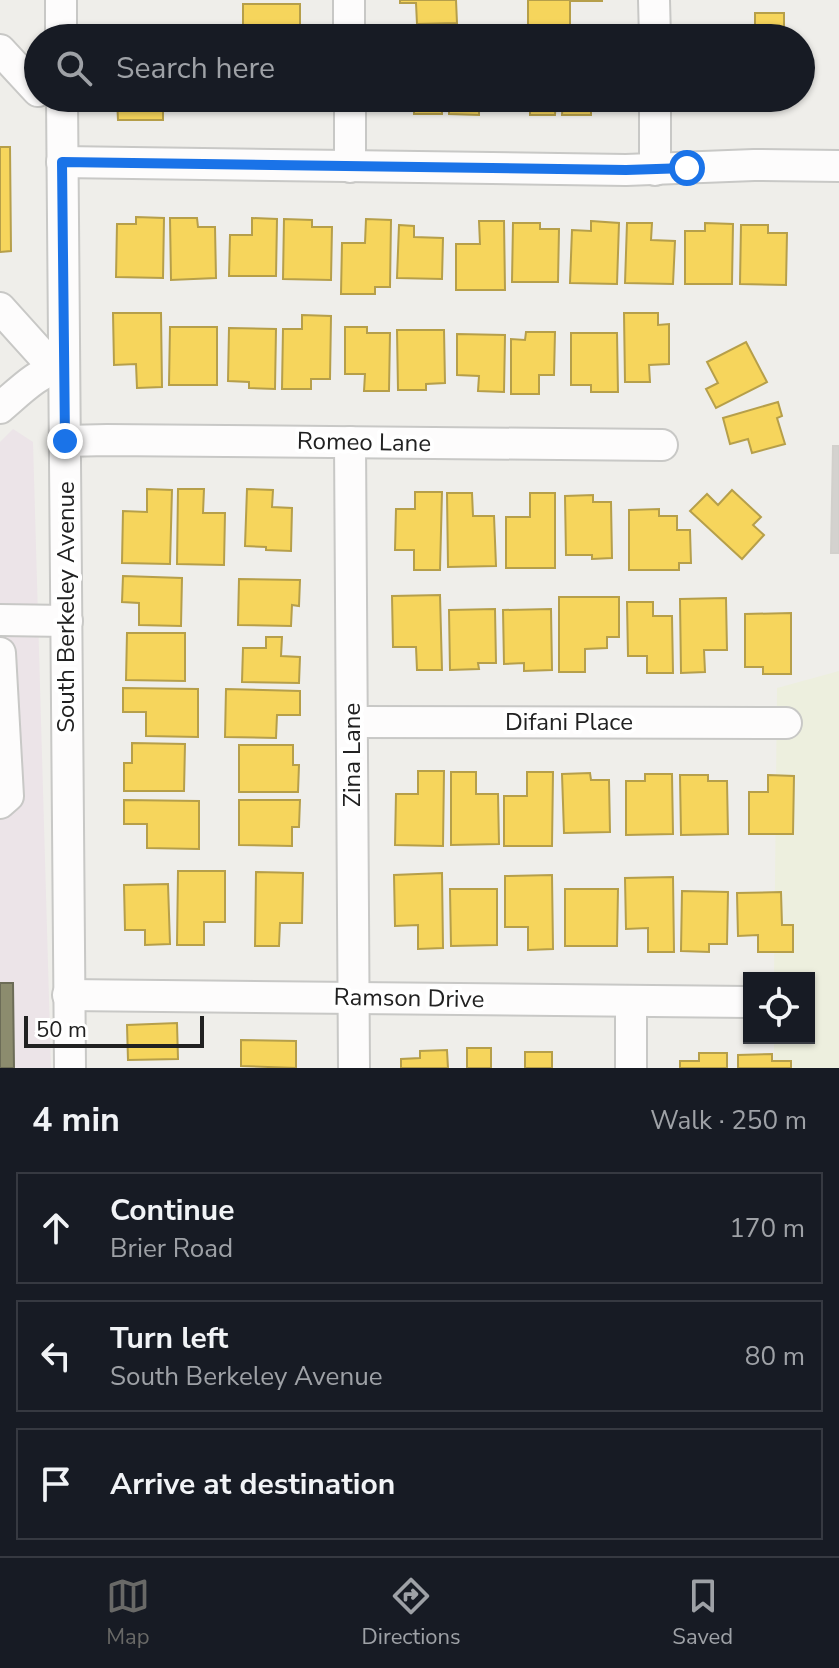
<!DOCTYPE html>
<meta charset="utf-8">
<style>
:root{--surface:#171b24;--page:#242831;--text:#f1f3f6;--muted:#9ea1a6;--line:#363941;--accent:#696967}
body{margin:0;font-family:"Nunito Sans",sans-serif;background:var(--page);color:var(--text)}
.controls{position:absolute;right:24px;bottom:24px;display:grid;overflow:hidden;border-radius:0px;box-shadow:0 2px 6px #0004}
.controls button{width:72px;height:72px;display:grid;place-items:center;padding:0;border:0;border-bottom:2px solid var(--line);background:var(--surface);color:var(--text);font:40px sans-serif}
.scale{position:absolute;left:24px;bottom:20px;width:180px;box-sizing:border-box;padding-left:8px;border:4px solid #212121;border-top:0;font-size:22px;line-height:28px;white-space:nowrap;color:#212121;-webkit-text-stroke:6px #fff;paint-order:stroke}
.stop{position:absolute;width:24px;height:24px;margin:-18px;border:6px solid #1a73e8;border-radius:50%;background:#fff}
.stop.end{background:#1a73e8;border-color:#fff;box-shadow:0 2px 8px #0008}
.list{margin:0;padding:0;list-style:none}
h2{display:flex;justify-content:space-between;align-items:center;height:104px;margin:0;padding:0 32px;font-size:34px}
h2 small{font-size:26px;font-weight:400;color:var(--muted)}
.list li{display:grid;grid-template-columns:52px 1fr auto;gap:24px;align-items:center;box-sizing:border-box;height:112px;margin:0 16px 16px;padding:0 16px;border:2px solid var(--line);border-radius:0px}
.list b{display:block;font-size:30px;white-space:nowrap}
.list p{margin:0;font-size:26px;white-space:nowrap;color:var(--muted)}
.list em{font-size:26px;font-style:normal;color:var(--muted)}
.icon{flex:none;width:44px;height:44px;fill:none;stroke:currentColor;stroke-width:2;stroke-linecap:round;stroke-linejoin:round}
.map{position:relative;flex:none;width:839px;height:1068px;overflow:hidden}
.search{position:absolute;background:var(--surface);box-shadow:0 2px 6px #0004;left:24px;right:24px;top:24px;height:88px;display:flex;align-items:center;gap:20px;box-sizing:border-box;padding:0 28px;border-radius:44px;color:var(--muted);font-size:30px}
.sheet{height:488px;background:var(--surface)}
nav{display:flex;justify-content:space-around;align-items:center;box-sizing:border-box;height:112px;border-top:2px solid var(--line);background:var(--surface);font-size:22px;color:var(--muted)}
nav a{display:grid;justify-items:center;gap:4px}
nav .on{color:var(--accent)}
.map>svg:first-child{display:block}
.industrial{fill:#ece4e8}
.farmland{fill:#edefde}
.homes{fill:#f6d55c;stroke:#b69f4a;stroke-width:2}
.industry{fill:#8c8c6e;stroke:#6c6c57;stroke-width:2}
.building{fill:#d4d2cf;stroke:#d2d0cc;stroke-width:2}
.lines{fill:none;stroke-linecap:round;stroke-linejoin:round}
.minor-casing{stroke:#c8c8c6;stroke-width:34}
.minor{stroke:#fdfcfc;stroke-width:30}
.route{stroke:#1a73e8;stroke-width:10}
.labels{text-anchor:middle;stroke-width:8;stroke-linejoin:round;paint-order:stroke}
.street-label{font-size:24px;fill:#212121;stroke:#fff}
</style>
<div class="map">
<svg width="839" height="1068" viewBox="0 0 839 1068">
<rect width="100%" height="100%" fill="#efeeea"/>
<polygon class="industrial" points="13,429 33,442 51,1068 0,1068 0,442"/>
<polygon class="farmland" points="839,671 839,1068 774,1068 774,1038 809,1038 809,978 774,978 777,688"/>
<g class="homes">
<polygon points="400,0 456,0 457,23 417,24 416,3 400,3"/>
<polygon points="528,0 602,0 602,1 570,1 570,25 528,26"/>
<polygon points="243,4 300,4 300,38 225,38 225,28 243,28"/>
<rect x="755" y="13" width="29" height="25"/>
<polygon points="117,98 163,98 163,120 118,120"/>
<polygon points="393,98 442,98 442,114 414,114 414,108 393,108"/>
<polygon points="449,98 497,98 497,109 479,109 479,115 449,114"/>
<polygon points="530,98 556,98 555,115 530,115"/>
<polygon points="563,98 609,98 608,108 591,108 591,115 562,115"/>
<rect x="721" y="98" width="59" height="7"/>
<polygon points="0,147 10,147 11,251 0,252"/>
<polygon points="136,217 164,218 163,278 116,277 117,224 136,224"/>
<polygon points="170,218 197,218 198,227 215,227 216,278 171,280"/>
<polygon points="252,218 277,219 276,276 229,276 230,235 252,235"/>
<polygon points="284,219 312,220 312,227 332,227 331,280 283,279"/>
<polygon points="366,219 391,220 390,287 375,287 375,294 341,294 342,243 365,243"/>
<polygon points="479,221 504,221 505,290 456,290 456,244 480,244"/>
<polygon points="591,221 619,223 617,284 570,283 572,230 591,231"/>
<polygon points="513,223 540,223 540,229 559,229 558,282 512,282"/>
<polygon points="627,223 652,223 651,240 675,241 673,284 625,283"/>
<polygon points="705,223 733,224 732,284 685,284 685,231 705,231"/>
<polygon points="399,225 414,226 414,237 443,238 442,279 397,278"/>
<polygon points="741,225 768,225 768,233 787,233 786,285 740,284"/>
<polygon points="113,313 161,313 162,387 137,388 136,364 114,365"/>
<polygon points="624,313 658,313 658,325 669,324 669,364 649,365 650,382 625,382"/>
<polygon points="302,315 331,316 330,379 311,379 311,389 282,389 283,329 302,329"/>
<polygon points="170,327 217,327 217,385 169,385"/>
<polygon points="345,327 367,327 367,333 390,333 389,391 364,391 365,374 345,374"/>
<polygon points="229,328 276,329 275,389 249,388 249,382 228,381"/>
<polygon points="397,330 444,330 445,383 426,384 426,390 398,390"/>
<polygon points="526,332 555,332 554,375 539,375 539,394 511,394 511,339 525,340"/>
<polygon points="571,333 617,333 618,392 591,392 591,385 571,385"/>
<polygon points="457,334 505,335 504,392 478,391 479,376 457,375"/>
<polygon points="746,342 767,382 716,408 706,389 718,383 707,362"/>
<polygon points="778,402 782,416 777,418 785,444 752,453 748,439 730,444 723,418"/>
<polygon points="147,489 172,490 170,564 122,563 123,511 147,512"/>
<polygon points="178,489 204,489 203,513 225,513 224,565 177,564"/>
<polygon points="247,489 273,490 272,507 292,508 291,551 266,550 266,547 245,546"/>
<polygon points="732,490 761,517 753,525 764,535 742,559 690,511 707,494 718,505"/>
<polygon points="415,492 442,492 440,570 414,570 414,550 395,550 396,509 415,509"/>
<polygon points="447,493 472,493 473,516 494,516 496,566 448,567"/>
<polygon points="530,493 555,493 555,568 506,568 506,517 530,517"/>
<polygon points="593,495 593,502 611,502 612,558 592,559 592,555 566,555 565,496"/>
<polygon points="659,509 659,516 677,516 677,530 690,530 691,563 679,563 679,570 629,570 629,510"/>
<polygon points="123,576 182,578 181,626 139,625 139,603 122,602"/>
<polygon points="239,579 300,580 299,606 292,605 291,626 238,625"/>
<polygon points="440,595 442,670 417,670 416,647 393,647 392,596"/>
<polygon points="559,597 619,597 619,637 607,637 607,648 585,649 585,672 559,672"/>
<polygon points="726,598 727,650 704,650 705,672 681,673 680,599"/>
<polygon points="627,602 653,602 653,616 672,616 673,673 647,673 647,656 628,656"/>
<polygon points="495,609 496,663 478,663 479,669 450,670 449,610"/>
<polygon points="551,609 552,670 524,671 524,663 504,664 503,610"/>
<polygon points="791,613 791,674 763,674 763,667 745,667 745,614"/>
<polygon points="127,633 185,633 185,681 126,680"/>
<polygon points="266,637 282,637 281,656 300,657 299,683 242,682 243,648 266,648"/>
<polygon points="123,688 198,689 198,737 146,736 146,712 123,712"/>
<polygon points="226,689 300,691 300,715 277,715 276,738 225,737"/>
<polygon points="132,743 185,744 184,791 124,791 124,763 132,763"/>
<polygon points="239,745 293,745 293,765 299,765 298,792 239,792"/>
<polygon points="418,771 444,771 443,846 395,845 396,794 418,794"/>
<polygon points="451,772 476,772 476,794 498,794 499,844 451,845"/>
<polygon points="527,772 553,772 552,846 504,846 504,796 527,796"/>
<polygon points="590,773 591,780 609,780 610,832 564,833 562,774"/>
<polygon points="645,774 672,774 673,834 626,835 626,781 645,781"/>
<polygon points="680,775 708,775 708,781 727,781 728,834 681,835"/>
<polygon points="768,775 794,776 793,834 749,834 749,792 768,792"/>
<polygon points="124,800 199,801 199,849 147,848 147,824 124,824"/>
<polygon points="239,800 300,800 299,827 292,827 292,846 239,845"/>
<polygon points="178,871 225,871 225,922 204,922 204,945 177,945"/>
<polygon points="256,872 303,873 302,923 280,923 279,946 255,946"/>
<polygon points="442,873 443,948 418,949 418,925 395,926 394,875"/>
<polygon points="552,875 553,949 528,950 528,927 505,927 505,876"/>
<polygon points="673,877 674,952 648,952 648,928 626,929 625,878"/>
<polygon points="168,884 170,944 145,945 145,930 125,930 124,885"/>
<polygon points="450,889 497,889 497,945 451,946"/>
<polygon points="565,889 618,889 617,946 565,946"/>
<polygon points="682,891 728,892 727,944 709,944 709,952 681,951"/>
<polygon points="781,892 782,925 793,925 793,952 758,952 758,935 738,936 737,893"/>
<polygon points="177,1023 178,1059 128,1060 127,1025"/>
<polygon points="241,1040 296,1041 296,1068 241,1066"/>
<rect x="467" y="1048" width="24" height="20"/>
<polygon points="447,1050 448,1068 401,1068 401,1059 420,1058 420,1051"/>
<rect x="525" y="1052" width="27" height="16"/>
<polygon points="699,1053 727,1053 727,1068 680,1068 680,1061 699,1061"/>
<polygon points="772,1054 772,1061 791,1061 791,1068 738,1068 738,1055"/>
</g>
<polygon class="industry" points="0,983 13,983 14,1068 0,1068"/>
<polygon class="building" points="833,446 839,446 839,553 831,553"/>
<g class="lines">
<defs>
<g id="minor">
<polyline points="61,0 61,38"/>
<polyline points="349,0 349,38"/>
<polyline points="654,0 655,38"/>
<polyline points="0,50 38,91"/>
<polyline points="62,98 70,1068"/>
<polyline points="350,98 350,167"/>
<polyline points="655,98 655,170"/>
<polyline points="62,162 626,170 754,165 839,166"/>
<polyline points="0,308 54,368"/>
<path d="M0 408C20 391 38 372 64 365"/>
<polyline points="65,441 107,440 662,445"/>
<polyline points="350,442 354,1068"/>
<polyline points="0,620 67,621"/>
<polyline points="0,653 8,796 0,803"/>
<polyline points="352,722 786,723"/>
<polyline points="68,995 749,1002"/>
<polyline points="631,1001 631,1068"/>
</g>
</defs>
<use href="#minor" class="minor-casing"/>
<use href="#minor" class="minor"/>
</g>
<g class="lines">
<polyline class="route" points="65,441 62,162 626,170 687,168"/>
</g>
<g class="labels">
<g class="street-label">
<text transform="translate(364 442) rotate(1)" y="8">Romeo Lane</text>
<text transform="translate(66 607) rotate(-90)" y="8">South Berkeley Avenue</text>
<text x="569" y="730">Difani Place</text>
<text transform="translate(352 755) rotate(-90)" y="8">Zina Lane</text>
<text transform="translate(409 998) rotate(1)" y="8">Ramson Drive</text>
</g>
</g>
</svg>
<div class="controls">
<button><svg class="icon" aria-label="locate" viewBox="0 0 24 24"><circle cx="12" cy="12" r="6"/><path d="M12 2v4M12 18v4M2 12h4M18 12h4"/></svg></button>
</div>
<div class="scale">50 m</div>
<div class="stop" style="left:687px;top:168px"></div>
<div class="stop end" style="left:65px;top:441px"></div>
<div class="search"><svg class="icon" aria-label="search" viewBox="0 0 24 24"><circle cx="10" cy="10" r="6"/><path d="M15 15l6 6"/></svg>Search here</div>
</div>
<section class="sheet">
<h2>4 min<small>Walk · 250 m</small></h2>
<ul class="list">
<li><svg class="icon" aria-label="ahead" viewBox="0 0 24 24"><path d="M12 20V5M6 11l6-6 6 6"/></svg><div><b>Continue</b><p>Brier Road</p></div><em>170 m</em></li>
<li><svg class="icon" aria-label="left" viewBox="0 0 24 24"><path d="M17 20v-9H6M10 6l-5 5 5 5"/></svg><div><b>Turn left</b><p>South Berkeley Avenue</p></div><em>80 m</em></li>
<li><svg class="icon" aria-label="arrive" viewBox="0 0 24 24"><path d="M6 21V4h12l-3 4 3 4H6"/></svg><div><b>Arrive at destination</b></div></li>
</ul>
</section>
<nav>
<a class="on"><svg class="icon" aria-label="map" viewBox="0 0 24 24"><path d="M3 6l6-2 6 2 6-2v14l-6 2-6-2-6 2zM9 4v14M15 6v14"/></svg>Map</a>
<a><svg class="icon" aria-label="directions" viewBox="0 0 24 24"><path d="M12 3l9 9-9 9-9-9zM9 14v-3h6M13 9l2 2-2 2"/></svg>Directions</a>
<a><svg class="icon" aria-label="saved" viewBox="0 0 24 24"><path d="M7 4h10v16l-5-4-5 4z"/></svg>Saved</a>
</nav>
